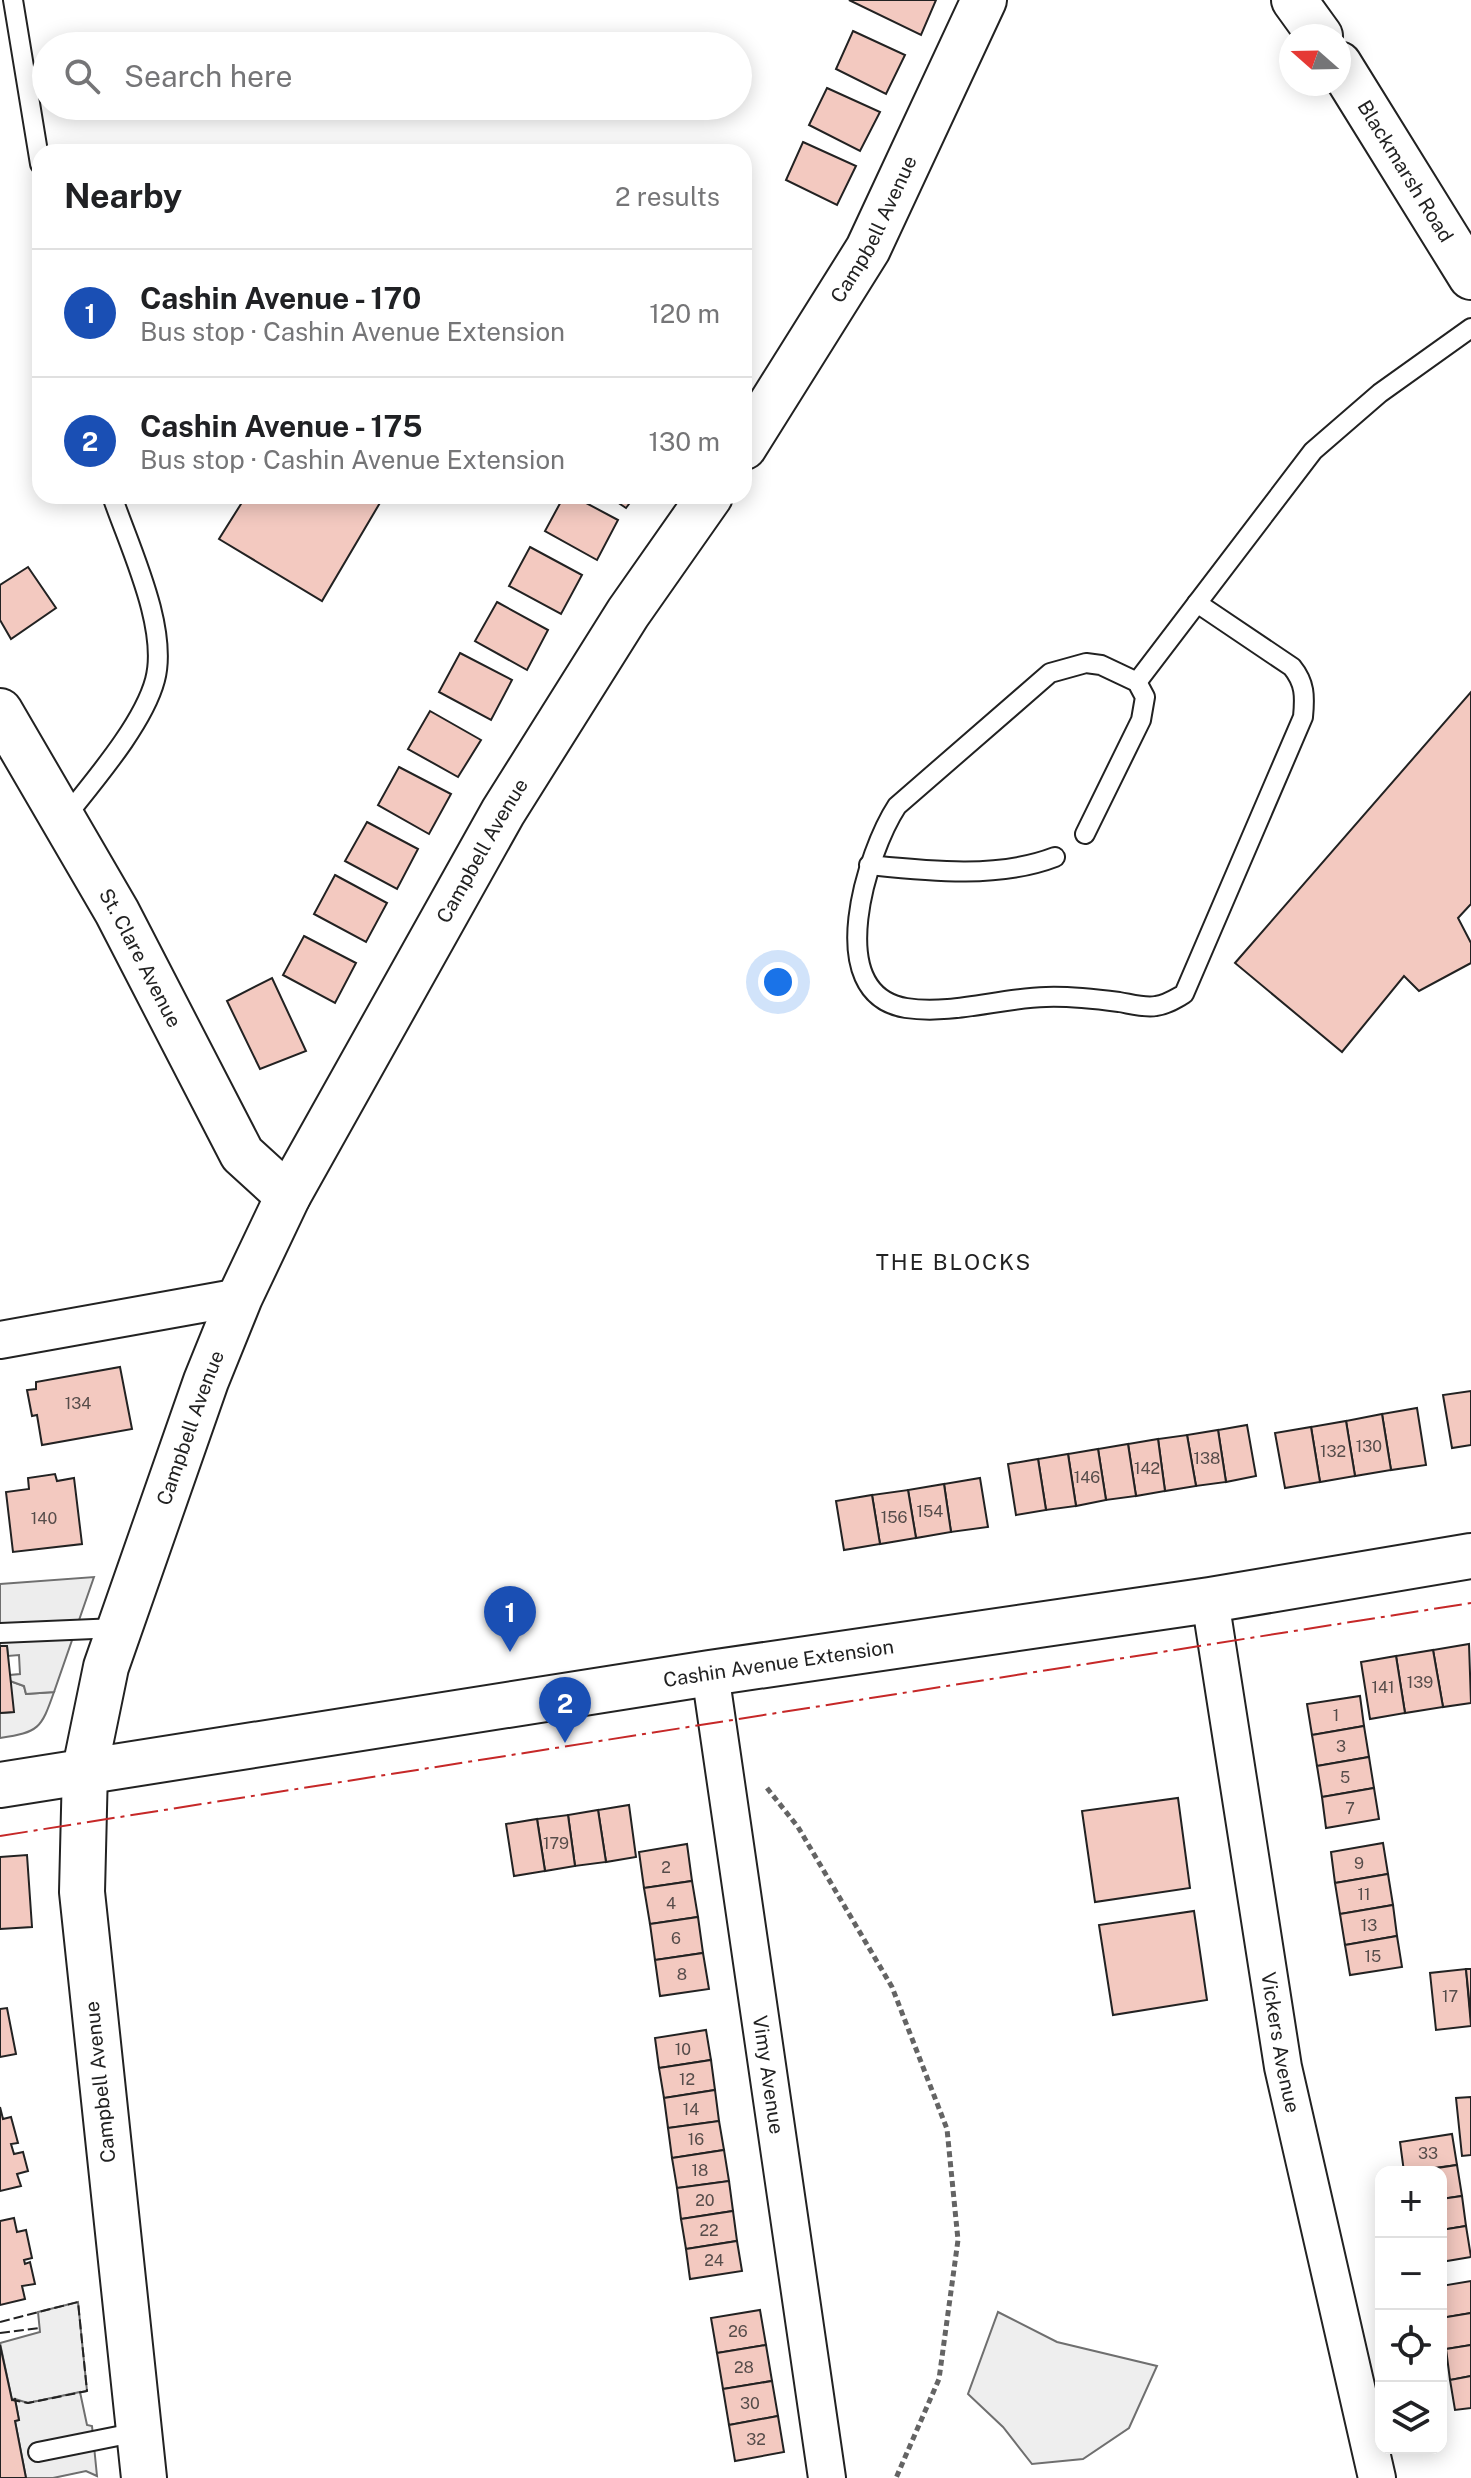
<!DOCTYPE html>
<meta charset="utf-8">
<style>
:root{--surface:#fff;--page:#f2f2f2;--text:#202124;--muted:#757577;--line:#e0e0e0;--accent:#0b8043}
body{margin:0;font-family:"Public Sans",sans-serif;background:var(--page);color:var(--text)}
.controls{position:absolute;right:24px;bottom:24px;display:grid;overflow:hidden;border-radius:16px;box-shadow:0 4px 20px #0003}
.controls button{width:72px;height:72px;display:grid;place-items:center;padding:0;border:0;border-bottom:2px solid var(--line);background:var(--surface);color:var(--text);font:40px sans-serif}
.compass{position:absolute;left:1279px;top:24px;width:72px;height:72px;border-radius:50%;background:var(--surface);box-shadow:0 4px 20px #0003;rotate:290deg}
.you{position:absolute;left:778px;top:982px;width:28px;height:28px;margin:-20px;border:6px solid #fff;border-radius:50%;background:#1a73e8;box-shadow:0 0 0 12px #1a73e833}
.badge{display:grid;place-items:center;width:52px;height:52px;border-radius:50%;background:var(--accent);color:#fff;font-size:26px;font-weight:700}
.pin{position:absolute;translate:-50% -66px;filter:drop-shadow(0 2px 4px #0008)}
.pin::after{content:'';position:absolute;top:42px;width:28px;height:24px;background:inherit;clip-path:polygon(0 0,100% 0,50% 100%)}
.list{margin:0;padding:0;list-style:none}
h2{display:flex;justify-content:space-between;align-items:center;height:104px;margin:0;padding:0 32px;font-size:34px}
h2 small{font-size:26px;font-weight:400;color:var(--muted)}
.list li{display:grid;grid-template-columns:52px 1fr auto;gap:24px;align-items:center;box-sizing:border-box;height:128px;padding:0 32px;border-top:2px solid var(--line)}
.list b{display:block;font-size:30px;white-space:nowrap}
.list p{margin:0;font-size:26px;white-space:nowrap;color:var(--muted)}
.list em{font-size:26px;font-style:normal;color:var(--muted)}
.icon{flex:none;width:44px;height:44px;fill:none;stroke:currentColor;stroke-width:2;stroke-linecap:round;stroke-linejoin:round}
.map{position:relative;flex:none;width:1471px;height:2478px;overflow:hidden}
.search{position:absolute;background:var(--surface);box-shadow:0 4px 20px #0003;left:32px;top:32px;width:720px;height:88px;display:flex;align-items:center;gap:20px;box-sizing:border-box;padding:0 28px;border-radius:44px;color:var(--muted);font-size:30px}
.panel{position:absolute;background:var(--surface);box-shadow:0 4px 20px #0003;left:32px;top:144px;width:720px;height:360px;border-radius:24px}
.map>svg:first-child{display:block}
.green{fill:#eee;stroke:#6f6f6f;stroke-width:2}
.parking{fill:#ededed;stroke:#6f6f6f;stroke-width:2}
.building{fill:#f3c9c0;stroke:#222;stroke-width:2}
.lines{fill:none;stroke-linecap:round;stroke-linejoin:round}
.service-casing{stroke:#222;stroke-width:22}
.minor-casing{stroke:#222;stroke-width:40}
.tertiary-casing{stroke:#222;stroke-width:48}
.path{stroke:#646464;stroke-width:5;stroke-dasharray:6 4;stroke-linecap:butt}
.service{stroke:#fff;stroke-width:18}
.minor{stroke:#fff;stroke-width:36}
.tertiary{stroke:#fff;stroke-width:44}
.fence{stroke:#222;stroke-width:2;stroke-dasharray:10 4;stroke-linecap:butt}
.power{stroke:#c62828;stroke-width:2;stroke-dasharray:28 6 4 6;stroke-linecap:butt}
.labels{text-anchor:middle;stroke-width:6;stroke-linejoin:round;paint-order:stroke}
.number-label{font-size:16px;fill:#564c4a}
.street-label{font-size:20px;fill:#222;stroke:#fff}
.neighbourhood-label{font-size:22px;letter-spacing:2px;fill:#222;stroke:#fff}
</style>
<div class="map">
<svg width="1471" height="2478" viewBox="0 0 1471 2478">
<rect width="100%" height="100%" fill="#fff"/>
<g class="green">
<path d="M10 1681 24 1686 26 1694 54 1692C41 1729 39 1732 0 1738V1713L13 1712Z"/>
<polygon points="78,2302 87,2391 28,2403 12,2400 0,2343 40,2332 38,2312"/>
<polygon points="998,2312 1057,2342 1157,2366 1129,2428 1083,2459 1032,2464 1003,2427 968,2394"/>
</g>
<g class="parking">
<polygon points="94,1577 54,1692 26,1694 24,1686 10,1681 10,1675 20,1674 19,1655 8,1656 7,1646 0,1646 0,1584"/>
<polygon points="80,2392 87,2425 92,2426 97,2476 86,2471 53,2478 26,2478 15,2421 19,2420 15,2399 28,2403"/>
</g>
<g class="building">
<polygon points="849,0 936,0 921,35"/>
<polygon points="853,31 905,55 886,94 836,69"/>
<polygon points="827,88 880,112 860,151 809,125"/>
<polygon points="803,142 856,166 837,205 786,180"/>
<polygon points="246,496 384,496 322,601 219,539"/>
<polygon points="564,496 573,496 618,520 597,560 545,531"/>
<polygon points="608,496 635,496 626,508"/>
<polygon points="530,547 582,575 561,614 509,586"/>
<polygon points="28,567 56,608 11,639 0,620 0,585"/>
<polygon points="497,602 548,630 527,670 475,641"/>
<polygon points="460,653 512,680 491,720 439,692"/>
<polygon points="1471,692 1471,904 1458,918 1471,943 1471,963 1419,991 1404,976 1342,1052 1235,963"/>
<polygon points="430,711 481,740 458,777 408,749"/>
<polygon points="399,767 451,794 429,834 378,805"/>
<polygon points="367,822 418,849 397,889 345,861"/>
<polygon points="335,875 387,903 366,942 314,914"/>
<polygon points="304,936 356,963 335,1003 283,975"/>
<polygon points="272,978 306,1051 260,1069 227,1001"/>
<polygon points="120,1367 132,1429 42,1445 37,1415 32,1416 27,1390 36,1389 36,1382"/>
<polygon points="1471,1391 1471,1445 1452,1448 1443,1395"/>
<polygon points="1417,1408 1426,1465 1391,1470 1382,1414"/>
<polygon points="1382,1414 1391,1470 1355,1476 1346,1421"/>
<polygon points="1346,1421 1355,1476 1320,1482 1311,1427"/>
<polygon points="1247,1425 1256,1476 1226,1482 1218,1430"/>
<polygon points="1311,1427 1320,1482 1285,1488 1275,1433"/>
<polygon points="1218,1430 1226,1482 1196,1486 1187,1435"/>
<polygon points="1187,1435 1196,1486 1165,1491 1158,1439"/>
<polygon points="1158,1439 1165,1491 1136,1496 1128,1444"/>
<polygon points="1128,1444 1136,1496 1106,1500 1098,1449"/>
<polygon points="1098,1449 1106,1500 1076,1506 1068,1454"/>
<polygon points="1068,1454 1076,1506 1046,1510 1038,1459"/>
<polygon points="1038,1459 1046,1510 1016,1515 1008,1464"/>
<polygon points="55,1474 57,1481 74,1478 82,1544 13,1552 6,1492 29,1489 28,1478"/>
<polygon points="980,1478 988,1527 951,1532 944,1484"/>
<polygon points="944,1484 951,1532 916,1538 908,1490"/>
<polygon points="908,1490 916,1538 880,1544 872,1495"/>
<polygon points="872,1495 880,1544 844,1550 836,1501"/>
<polygon points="1469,1644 1471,1703 1443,1707 1433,1650"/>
<polygon points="0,1646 7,1646 14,1712 0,1713"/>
<polygon points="1433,1650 1443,1707 1405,1713 1396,1656"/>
<polygon points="1396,1656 1405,1713 1370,1719 1361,1662"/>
<polygon points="1360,1696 1364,1726 1312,1735 1307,1704"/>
<polygon points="1364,1726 1369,1757 1317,1766 1312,1735"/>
<polygon points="1369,1757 1374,1788 1322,1797 1317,1766"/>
<polygon points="1374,1788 1379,1819 1326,1828 1322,1797"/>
<polygon points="1178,1798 1190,1888 1095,1902 1082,1811"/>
<polygon points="629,1805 636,1857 606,1862 598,1810"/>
<polygon points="598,1810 606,1862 575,1866 568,1815"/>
<polygon points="568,1815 575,1866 545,1871 537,1819"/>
<polygon points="537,1819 545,1871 514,1876 506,1824"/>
<polygon points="1383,1843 1388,1874 1335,1883 1331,1852"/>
<polygon points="687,1844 692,1881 644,1888 639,1852"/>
<polygon points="27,1855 32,1927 0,1929 0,1857"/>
<polygon points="1388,1874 1393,1905 1340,1914 1335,1883"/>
<polygon points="692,1881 698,1917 650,1924 644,1888"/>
<polygon points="1393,1905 1397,1936 1345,1945 1340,1914"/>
<polygon points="1194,1911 1207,2000 1113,2015 1099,1925"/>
<polygon points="698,1917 703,1953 655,1960 650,1924"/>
<polygon points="1397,1936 1402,1967 1350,1975 1345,1945"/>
<polygon points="703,1953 709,1989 660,1996 655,1960"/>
<polygon points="1466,1969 1471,2026 1436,2030 1430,1973"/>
<polygon points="1466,1969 1471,1969 1471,2018"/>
<polygon points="7,2008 16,2054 0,2057 0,2009"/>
<polygon points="706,2030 711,2060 659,2068 655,2038"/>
<polygon points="711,2060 715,2090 664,2098 659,2068"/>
<polygon points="715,2090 719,2121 668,2128 664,2098"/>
<polygon points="1471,2097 1471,2155 1462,2156 1456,2098"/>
<polygon points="0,2107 3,2119 11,2117 18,2143 11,2144 14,2154 23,2152 28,2171 17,2174 21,2186 0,2191"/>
<polygon points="719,2121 724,2150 672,2158 668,2128"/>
<polygon points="1452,2134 1457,2165 1404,2172 1400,2142"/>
<polygon points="724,2150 729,2181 677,2188 672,2158"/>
<polygon points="1457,2165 1462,2196 1441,2199 1441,2172 1411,2172"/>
<polygon points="729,2181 733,2211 681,2219 677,2188"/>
<polygon points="1462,2196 1466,2226 1441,2230 1441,2199"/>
<polygon points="733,2211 737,2241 686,2249 681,2219"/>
<polygon points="14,2218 17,2232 26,2230 32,2258 24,2260 25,2264 30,2262 35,2284 22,2286 25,2299 0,2305 0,2221"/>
<polygon points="1466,2226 1471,2257 1441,2262 1441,2230"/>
<polygon points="737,2241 742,2271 690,2279 686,2249"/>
<polygon points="1471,2281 1471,2313 1441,2318 1441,2286"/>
<polygon points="760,2310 766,2345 717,2353 711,2318"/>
<polygon points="1471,2313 1471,2345 1446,2349 1441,2318"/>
<polygon points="0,2345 12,2400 15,2399 19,2420 15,2421 26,2478 0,2478"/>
<polygon points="766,2345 772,2381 723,2389 717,2353"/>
<polygon points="1471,2345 1471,2376 1450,2380 1446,2349"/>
<polygon points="1471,2376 1471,2408 1455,2410 1450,2380"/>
<polygon points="772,2381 778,2416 729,2425 723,2389"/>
<polygon points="778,2416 784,2452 735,2461 729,2425"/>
</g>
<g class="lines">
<defs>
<g id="service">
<polyline points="13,0 40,164"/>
<polyline points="1137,682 1313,451 1380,393 1471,328"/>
<path d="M63 820C92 783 143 725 155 680 169 628 129 546 112 496"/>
<path d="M1085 834 1141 720 1145 697 1137 682 1101 665 1086 663 1050 673 897 806C868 850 820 994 906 1008 952 1015 1000 998 1046 997 1070 996 1095 999 1119 1002 1131 1004 1144 1008 1156 1006 1166 1005 1175 999 1184 994L1303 717C1305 696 1305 683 1292 667L1197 603"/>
<path d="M869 865C928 871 998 879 1055 857"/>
<polyline points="0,1633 117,1628"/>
<polyline points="38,2452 138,2432"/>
</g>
<g id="minor">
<polyline points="0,1340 240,1297"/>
<path id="s1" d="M1210 1600 1283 2067 1377 2478"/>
<path id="s2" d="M710 1673 827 2478"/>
</g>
<g id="tertiary">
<polyline points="1294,0 1320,36"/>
<path id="s3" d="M1339 64 1471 277"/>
<path id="s4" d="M744 447 868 249 984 0"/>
<path id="s5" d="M0 711 117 912 242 1154 288 1196"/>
<path id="s6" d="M0 1785 710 1673 1210 1600 1471 1556"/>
<path id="s7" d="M144 2478 82 1892 85 1769 106 1667 206 1381 240 1297 288 1196 503 812 628 613 710 496"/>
</g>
</defs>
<use href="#service" class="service-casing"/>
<use href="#minor" class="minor-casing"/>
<use href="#tertiary" class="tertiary-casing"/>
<polyline class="path" points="767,1788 798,1827 892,1987 947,2129 958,2240 939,2379 896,2478"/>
<use href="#service" class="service"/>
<use href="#minor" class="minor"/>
<use href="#tertiary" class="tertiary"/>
<g class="fence">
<polyline points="0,2322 78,2302 87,2391 28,2403 12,2400"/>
<polyline points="0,2333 40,2328"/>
</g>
<polyline class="power" points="0,1836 1471,1603"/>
</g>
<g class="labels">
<g class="number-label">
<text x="78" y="1409">134</text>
<text x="1369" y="1452">130</text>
<text x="1333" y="1457">132</text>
<text x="1207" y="1464">138</text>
<text x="1147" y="1474">142</text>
<text x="1087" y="1483">146</text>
<text x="930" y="1517">154</text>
<text x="894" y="1523">156</text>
<text x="44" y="1524">140</text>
<text x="1420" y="1688">139</text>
<text x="1383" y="1693">141</text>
<text x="1336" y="1721">1</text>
<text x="1341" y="1752">3</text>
<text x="1345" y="1783">5</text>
<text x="1350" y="1814">7</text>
<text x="556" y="1849">179</text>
<text x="1359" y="1869">9</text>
<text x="666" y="1873">2</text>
<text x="1364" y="1900">11</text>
<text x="671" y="1909">4</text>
<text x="1369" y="1931">13</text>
<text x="676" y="1944">6</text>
<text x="1373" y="1962">15</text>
<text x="682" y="1980">8</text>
<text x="1450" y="2002">17</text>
<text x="683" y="2055">10</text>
<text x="687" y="2085">12</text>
<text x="691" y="2115">14</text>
<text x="696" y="2145">16</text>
<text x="1428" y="2159">33</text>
<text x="700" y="2176">18</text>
<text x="705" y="2206">20</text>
<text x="709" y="2236">22</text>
<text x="714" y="2266">24</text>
<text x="738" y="2337">26</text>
<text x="744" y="2373">28</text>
<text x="750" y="2409">30</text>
<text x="756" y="2445">32</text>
</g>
<g class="street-label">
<text dy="7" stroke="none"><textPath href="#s3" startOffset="126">Blackmarsh Road</textPath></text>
<text dy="7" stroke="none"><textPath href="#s4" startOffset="254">Campbell Avenue</textPath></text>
<text dy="7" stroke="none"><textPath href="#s7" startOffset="1718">Campbell Avenue</textPath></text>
<text dy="7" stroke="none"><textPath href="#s5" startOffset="284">St. Clare Avenue</textPath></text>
<text dy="7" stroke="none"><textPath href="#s7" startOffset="1070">Campbell Avenue</textPath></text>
<text dy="7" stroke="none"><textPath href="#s6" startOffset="788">Cashin Avenue Extension</textPath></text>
<text dy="7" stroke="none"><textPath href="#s1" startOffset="448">Vickers Avenue</textPath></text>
<text dy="7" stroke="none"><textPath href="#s2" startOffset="406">Vimy Avenue</textPath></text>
<text transform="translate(100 2082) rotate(-96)" y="7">Campbell Avenue</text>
</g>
<g class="neighbourhood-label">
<text x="954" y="1270">THE BLOCKS</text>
</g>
</g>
</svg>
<div class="controls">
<button>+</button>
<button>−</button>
<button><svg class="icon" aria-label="locate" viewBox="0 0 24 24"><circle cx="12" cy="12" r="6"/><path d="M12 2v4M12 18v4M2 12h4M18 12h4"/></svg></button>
<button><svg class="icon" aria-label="layers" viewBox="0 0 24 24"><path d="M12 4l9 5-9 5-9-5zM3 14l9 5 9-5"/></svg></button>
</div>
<svg class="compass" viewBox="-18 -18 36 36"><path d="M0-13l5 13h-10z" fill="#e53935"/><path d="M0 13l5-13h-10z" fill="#757577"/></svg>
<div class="you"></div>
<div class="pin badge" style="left:510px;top:1652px;background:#1a4fb4">1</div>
<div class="pin badge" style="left:565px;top:1743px;background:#1a4fb4">2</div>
<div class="search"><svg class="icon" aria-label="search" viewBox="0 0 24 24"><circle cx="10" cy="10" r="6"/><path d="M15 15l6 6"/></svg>Search here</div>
<section class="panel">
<h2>Nearby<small>2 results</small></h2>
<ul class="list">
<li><span class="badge" style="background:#1a4fb4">1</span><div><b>Cashin Avenue - 170</b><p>Bus stop · Cashin Avenue Extension</p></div><em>120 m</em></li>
<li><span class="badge" style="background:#1a4fb4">2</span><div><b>Cashin Avenue - 175</b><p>Bus stop · Cashin Avenue Extension</p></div><em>130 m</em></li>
</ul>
</section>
</div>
